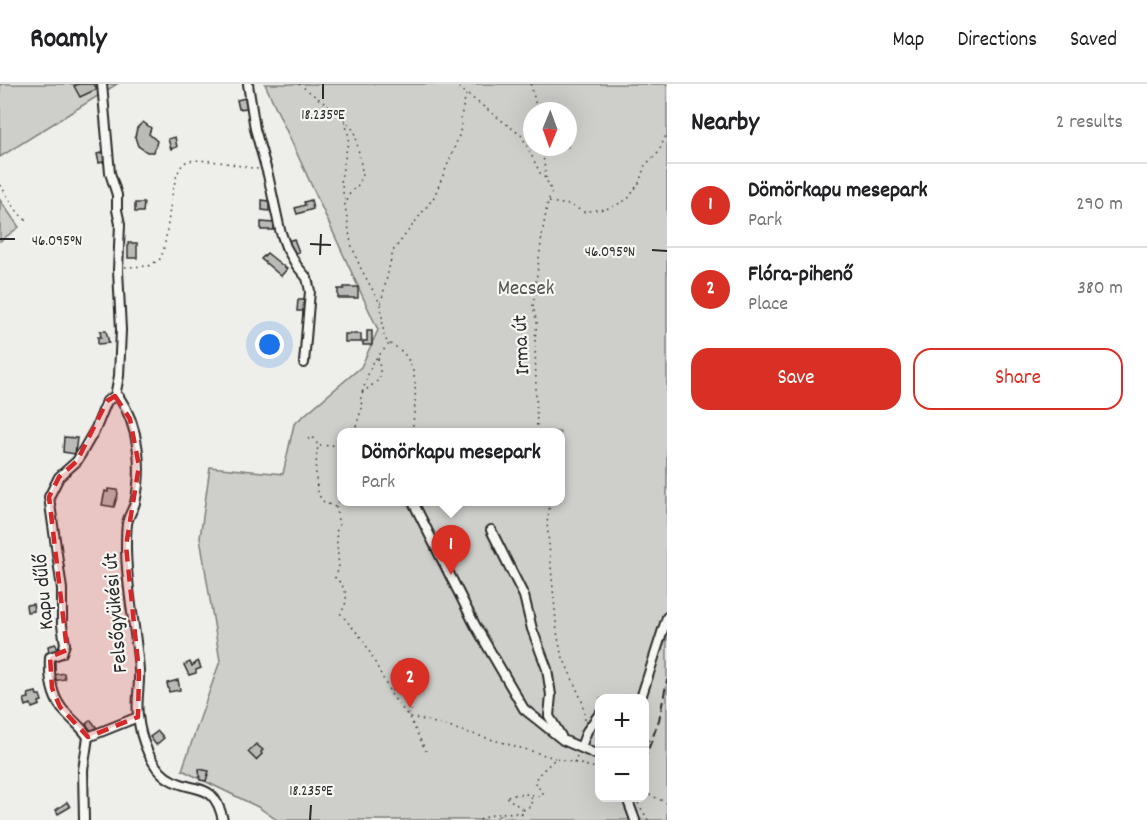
<!DOCTYPE html>
<meta charset="utf-8">
<style>
:root{--surface:#fff;--page:#f2f2f2;--text:#202124;--muted:#757577;--line:#e0e0e0;--accent:#d93025}
body{margin:0;font-family:Dekko,sans-serif;background:var(--page);color:var(--text)}
.controls{position:absolute;right:18px;bottom:18px;display:grid;overflow:hidden;border-radius:12px;box-shadow:0 6px 24px #0002}
.controls button{width:54px;height:54px;display:grid;place-items:center;padding:0;border:0;border-bottom:2px solid var(--line);background:var(--surface);color:var(--text);font:30px sans-serif}
.compass{position:absolute;left:523px;top:18px;width:54px;height:54px;border-radius:50%;background:var(--surface);box-shadow:0 6px 24px #0002;rotate:181deg}
.you{position:absolute;left:270px;top:261px;width:21px;height:21px;margin:-15px;border:4px solid #fff;border-radius:50%;background:#1a73e8;box-shadow:0 0 0 9px #1a73e833}
.badge{display:grid;place-items:center;width:39px;height:39px;border-radius:50%;background:var(--accent);color:#fff;font-size:20px;font-weight:700}
.pin{position:absolute;translate:-50% -50px;filter:drop-shadow(0 2px 3px #0008)}
.pin::after{content:'';position:absolute;top:32px;width:21px;height:18px;background:inherit;clip-path:polygon(0 0,100% 0,50% 100%)}
.popup{position:absolute;left:337px;top:344px;width:228px;height:78px;box-sizing:border-box;display:grid;place-content:center;border-radius:12px;background:var(--surface);filter:drop-shadow(0 2px 4px #0005);font-size:20px;white-space:nowrap;color:var(--muted)}
.popup b{font-size:22px;color:var(--text)}
.popup::after{content:'';position:absolute;left:50%;top:100%;margin-left:-12px;border:12px solid transparent;border-top-color:var(--surface)}
.list{margin:0;padding:0;list-style:none}
h2{display:flex;justify-content:space-between;align-items:center;height:78px;margin:0;padding:0 24px;font-size:26px}
h2 small{font-size:20px;font-weight:400;color:var(--muted)}
.list li{display:grid;grid-template-columns:39px 1fr auto;gap:18px;align-items:center;box-sizing:border-box;height:84px;padding:0 24px;border-top:2px solid var(--line)}
.list b{display:block;font-size:22px;white-space:nowrap}
.list p{margin:0;font-size:20px;white-space:nowrap;color:var(--muted)}
.list em{font-size:20px;font-style:normal;color:var(--muted)}
.actions{display:flex;gap:12px;padding:18px 24px}
.actions a{flex:1;padding:14px 0;border:2px solid var(--accent);border-radius:18px;text-align:center;font-size:21px;color:var(--accent)}
.actions .main{background:var(--accent);color:#fff}
.map{position:relative;flex:none;width:667px;height:736px;overflow:hidden}
header{display:flex;align-items:center;gap:36px;box-sizing:border-box;height:84px;padding:0 30px;background:var(--surface);border-bottom:2px solid var(--line)}
header strong{font-size:28px}
nav{display:flex;gap:33px;margin-inline-start:auto;font-size:21px}
main{display:flex}
aside{flex:1;background:var(--surface)}
.map>svg:first-child{display:block}
.green{fill:#cececa;stroke:#7c7c7a;stroke-width:1.5;fill-rule:evenodd}
.building{fill:#babab7;stroke:#2b2b2b;stroke-width:1.5}
.lines{fill:none;stroke-linecap:round;stroke-linejoin:round}
.minor-casing{stroke:#2b2b2b;stroke-width:12}
.path{stroke:#2b2b2b;stroke-width:1.5;stroke-dasharray:1.5 4.5;stroke-linecap:butt}
.minor{stroke:#f6f6f2;stroke-width:8}
.rail{stroke:#2b2b2b;stroke-width:2;stroke-dasharray:9 4.5;stroke-linecap:butt}
.marked{fill:#d62828;fill-opacity:0.2;stroke:#d62828;stroke-width:4.5;stroke-dasharray:12 8;stroke-linejoin:round}
.ticks{fill:none;stroke:#2b2b2b;stroke-width:2}
.labels{text-anchor:middle;stroke-width:4.5;stroke-linejoin:round;paint-order:stroke}
.park-label{font-size:21px;fill:#545453;stroke:#f6f6f2}
.street-label{font-size:21px;fill:#2b2b2b;stroke:#f6f6f2}
.ticks-label{font-size:15px;text-anchor:middle;fill:#2b2b2b;stroke:#f6f6f2;stroke-width:4.5;stroke-linejoin:round;paint-order:stroke}
</style>
<header>
<strong>Roamly</strong>
<nav><a>Map</a><a>Directions</a><a>Saved</a></nav>
</header>
<main>
<div class="map">
<svg width="667" height="736" viewBox="0 0 667 736">
<rect width="100%" height="100%" fill="#eeeeea"/>
<filter id="ink" filterUnits="userSpaceOnUse"><feTurbulence type="fractalNoise" baseFrequency=".0167" numOctaves="2"/><feDisplacementMap in="SourceGraphic" scale="12" xChannelSelector="R" yChannelSelector="G"/><feConvolveMatrix kernelMatrix="1 2 1 2 8 2 1 2 1" color-interpolation-filters="sRGB"/></filter>
<g filter="url(#ink)">
<g class="green">
<polygon points="0,0 117,0 0,73"/>
<path d="M265 0H667V736H522L499 732 494 736H277L258 723 182 686 220 577 200 454 210 383 283 390 294 340 361 283 378 246ZM532 27H568V63H532ZM342 348H560V418H342ZM600 614H644V714H600Z"/>
<polygon points="0,116 19,143 0,157"/>
</g>
<g class="building">
<polygon points="79,0 94,0 97,5 80,13 74,2"/>
<polygon points="245,14 247,24 239,25 237,16"/>
<polygon points="143,38 151,44 149,50 157,57 154,68 147,68 138,62 135,53 137,44"/>
<polygon points="175,53 177,63 171,65 168,55"/>
<polygon points="104,68 106,77 99,79 97,70"/>
<polygon points="262,116 269,117 269,127 262,126"/>
<polygon points="311,116 313,125 297,130 295,124 305,121 304,118"/>
<polygon points="135,119 144,119 143,128 135,128"/>
<polygon points="261,138 274,139 274,146 261,146"/>
<polygon points="294,155 299,168 293,170 288,157"/>
<rect x="128" y="159" width="9" height="15"/>
<polygon points="267,169 287,185 281,192 261,175"/>
<polygon points="344,203 358,203 358,214 338,214 338,205 344,205"/>
<polygon points="298,216 304,216 304,227 297,227"/>
<polygon points="100,247 106,247 109,259 98,260 98,253 101,253"/>
<polygon points="367,247 372,247 372,261 363,261 363,257 367,257"/>
<rect x="345" y="250" width="16" height="8"/>
<polygon points="64,353 77,354 75,370 63,368"/>
<polygon points="108,405 117,406 118,410 114,423 102,421 105,407 108,408"/>
<polygon points="33,520 34,527 27,528 26,521"/>
<polygon points="56,560 58,567 49,569 48,562"/>
<polygon points="198,577 201,584 196,586 196,589 189,591 184,581 190,578 192,582"/>
<polygon points="64,589 65,595 54,597 53,591"/>
<polygon points="178,596 180,606 169,608 167,599"/>
<polygon points="36,608 37,611 40,611 42,617 39,618 40,621 32,624 31,620 26,622 24,615 29,614 28,610"/>
<polygon points="91,636 97,644 92,648 86,640"/>
<polygon points="158,647 164,654 156,661 150,653"/>
<polygon points="256,660 263,666 261,668 262,670 256,676 248,668"/>
<polygon points="199,685 209,687 206,697 200,696"/>
<polygon points="67,718 70,723 58,730 56,726"/>
</g>
<g class="lines">
<defs>
<g id="minor">
<path d="M102 0 110 89 117 111V126L120 140 118 186 121 246 119 292 115 312 119 313C139 342 143 384 135 419 133 426 128 432 127 440 126 447 126 455 126 463 126 504 136 544 139 586 140 601 136 616 138 631 140 653 151 687 173 697 199 709 214 698 223 736"/>
<polyline points="248,0 255,45 268,91 280,146 286,163 297,182 307,194 310,207 304,279"/>
<polyline points="413,418 475,541 524,625 563,656 600,672"/>
<polyline points="491,446 524,512 532,545 547,585 551,611 549,632 561,652"/>
<polyline points="641,614 667,533"/>
<polyline points="88,653 138,633"/>
<polyline points="581,663 587,647 600,629"/>
<polyline points="627,714 635,736"/>
<path d="M84 736 83 686 88 653C82 643 73 637 65 628 51 614 49 592 50 573L62 569 65 560 62 541V505L49 413 59 393 77 377 96 344 107 317 115 312"/>
</g>
</defs>
<use href="#minor" class="minor-casing"/>
<g class="path">
<polyline points="299,0 344,34 349,53 341,95 351,160 361,185 381,221 384,253 389,260 372,279 362,309"/>
<polyline points="454,0 522,52 540,89 546,95 552,108 548,117 542,151 533,222 537,239 535,255 537,348"/>
<polyline points="531,0 537,27"/>
<polyline points="344,35 355,48 363,92 358,101 350,109 346,120"/>
<polyline points="542,63 546,94"/>
<path d="M0 101C9 113 14 127 26 136"/>
<polyline points="549,118 570,121 584,128 610,124 628,115 639,99 645,81 658,69 667,49"/>
<path d="M125 183 149 182 160 175C171 155 168 80 189 77 208 74 239 82 258 85"/>
<polyline points="381,219 393,167 434,113 452,70 460,49 462,27 466,11"/>
<path d="M390 260C424 274 415 319 412 348"/>
<polyline points="354,348 363,321 360,318 362,309 380,295 380,284 378,274"/>
<polyline points="308,355 313,353 318,361"/>
<polyline points="342,361 342,373"/>
<path d="M342 412 336 424 339 442 336 448 339 484 335 494C346 502 351 517 340 529L364 557 392 612 409 633 426 667"/>
<polyline points="550,418 547,439 557,548 561,569 582,617 585,636"/>
<path d="M335 423C331 421 324 419 322 416 313 405 316 375 318 362L340 361"/>
<polyline points="391,607 396,603 405,585"/>
<polyline points="408,630 412,628 411,626"/>
<polyline points="644,632 647,619"/>
<polyline points="410,633 425,636 555,674"/>
<polyline points="644,654 649,655 644,668"/>
<polyline points="574,679 578,670"/>
<polyline points="644,708 667,719"/>
<polyline points="635,714 648,736"/>
<polyline points="523,726 532,721 530,715 534,711"/>
<path d="M480 736C494 729 507 727 522 730L521 724 505 712 528 710 539 712 543 709 535 699 537 692 556 674 600 685"/>
</g>
<use href="#minor" class="minor"/>
<polyline class="rail" points="644,677 659,636 667,596"/>
</g>
</g>
<path class="marked" d="M115 312 130 335 139 382 126 462 139 588 138 633 88 653 60 623 52 604 50 573 67 566 49 413 59 393 77 377 107 317Z"/>
<path class="ticks" d="M323 15V0M0 155H15M310 160 331 161M652 166 667 167M320 171 321 150M310 736 311 721"/>
<g class="labels">
<g class="park-label">
<text x="526" y="210">Mecsek</text>
</g>
<g class="street-label">
<text transform="translate(520 261) rotate(-93)" y="7">Irma út</text>
<text transform="translate(42 508) rotate(-95)" y="7">Kapu dűlő</text>
<text transform="translate(114 529) rotate(-95)" y="7">Felsőgyükési út</text>
</g>
</g>
<g class="ticks-label">
<text x="323" y="35">18.235°E</text>
<text x="57" y="161">46.095°N</text>
<text x="610" y="172">46.095°N</text>
<text x="311" y="711">18.235°E</text>
</g>
</svg>
<div class="controls">
<button>+</button>
<button>−</button>
</div>
<svg class="compass" viewBox="-18 -18 36 36"><path d="M0-13l5 13h-10z" fill="#e53935"/><path d="M0 13l5-13h-10z" fill="#757577"/></svg>
<div class="you"></div>
<div class="pin badge" style="left:451px;top:491px">1</div>
<div class="popup"><b>Dömörkapu mesepark</b>Park</div>
<div class="pin badge" style="left:410px;top:624px">2</div>
</div>
<aside>
<h2>Nearby<small>2 results</small></h2>
<ul class="list">
<li><span class="badge">1</span><div><b>Dömörkapu mesepark</b><p>Park</p></div><em>290 m</em></li>
<li><span class="badge">2</span><div><b>Flóra-pihenő</b><p>Place</p></div><em>380 m</em></li>
</ul>
<div class="actions"><a class="main">Save</a><a>Share</a></div>
</aside>
</main>
